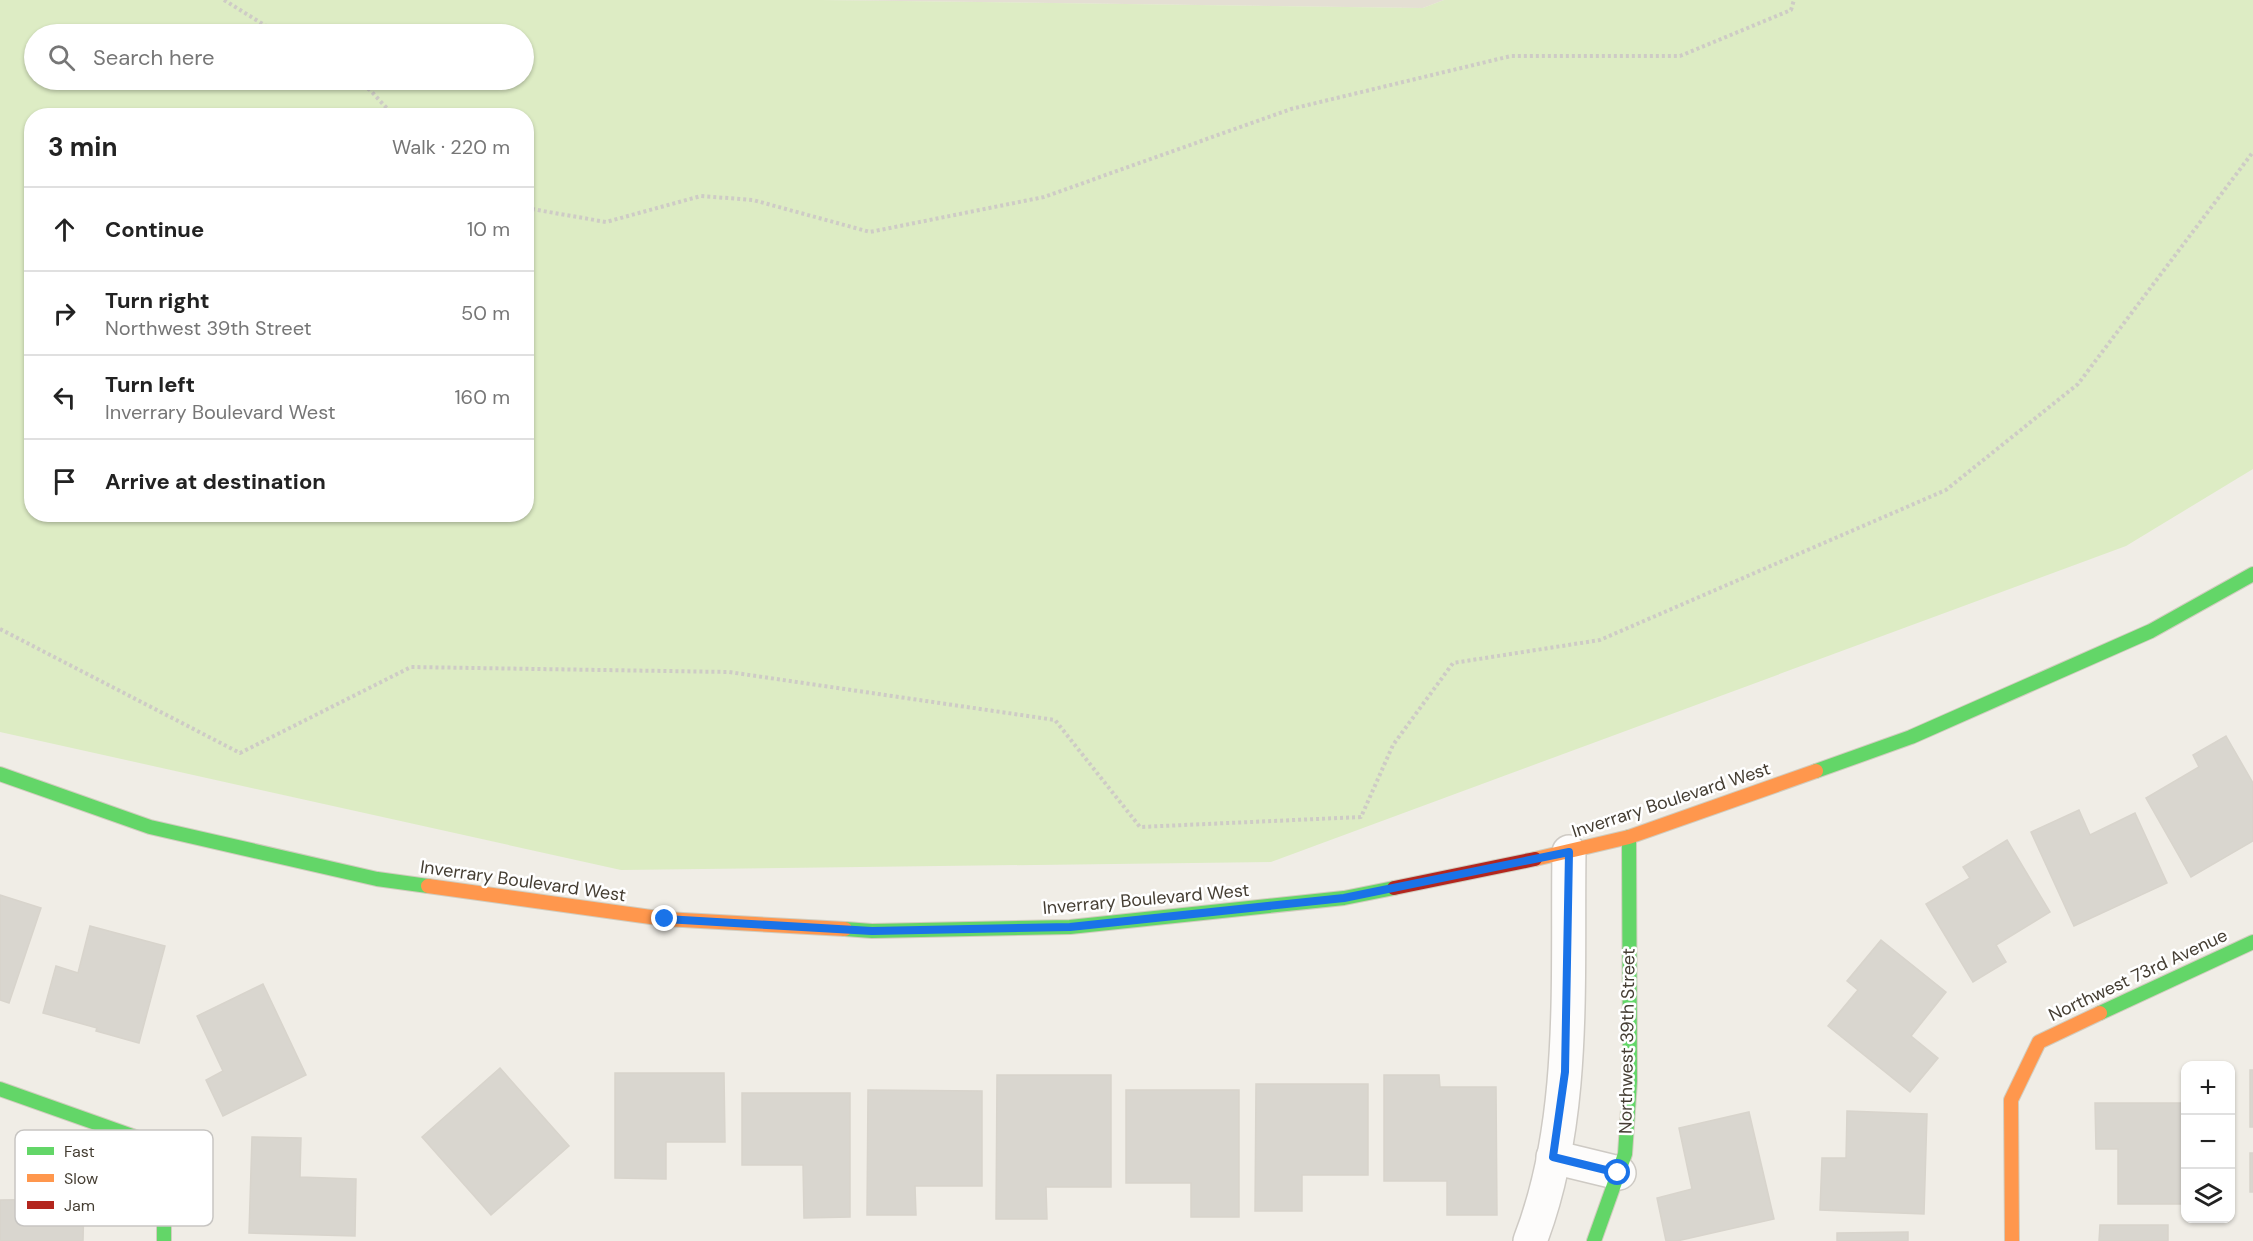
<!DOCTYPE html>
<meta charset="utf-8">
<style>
:root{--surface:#fff;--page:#f6f6f6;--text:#222;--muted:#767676;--line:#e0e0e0}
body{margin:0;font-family:"DM Sans",sans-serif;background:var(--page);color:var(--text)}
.controls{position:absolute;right:18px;bottom:18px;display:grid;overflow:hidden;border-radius:12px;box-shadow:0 2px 4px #0004}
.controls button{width:54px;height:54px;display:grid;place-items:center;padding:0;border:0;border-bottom:2px solid var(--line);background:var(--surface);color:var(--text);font:30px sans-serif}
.stop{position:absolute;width:18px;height:18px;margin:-14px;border:4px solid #1a73e8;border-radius:50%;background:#fff}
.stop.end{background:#1a73e8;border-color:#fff;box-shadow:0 2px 6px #0008}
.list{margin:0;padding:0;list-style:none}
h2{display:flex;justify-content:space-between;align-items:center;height:78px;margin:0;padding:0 24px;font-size:26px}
h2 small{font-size:20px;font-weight:400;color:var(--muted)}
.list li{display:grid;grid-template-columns:39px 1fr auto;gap:18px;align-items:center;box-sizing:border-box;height:84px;padding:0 24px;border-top:2px solid var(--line)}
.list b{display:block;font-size:22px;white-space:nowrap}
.list p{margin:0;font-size:20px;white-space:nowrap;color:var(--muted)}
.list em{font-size:20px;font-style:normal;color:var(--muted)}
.icon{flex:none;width:33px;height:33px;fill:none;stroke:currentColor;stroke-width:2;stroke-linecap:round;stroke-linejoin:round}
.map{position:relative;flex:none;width:2253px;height:1241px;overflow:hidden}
.search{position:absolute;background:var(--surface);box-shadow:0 2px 4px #0004;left:24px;top:24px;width:510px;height:66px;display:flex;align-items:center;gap:15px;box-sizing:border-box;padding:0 21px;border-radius:33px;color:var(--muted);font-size:22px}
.panel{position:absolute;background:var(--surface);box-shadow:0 2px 4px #0004;left:24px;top:108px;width:510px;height:414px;border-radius:24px}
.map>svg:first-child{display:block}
.residential{fill:#e4dfd3}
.green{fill:#ddecc4;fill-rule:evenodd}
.building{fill:#d9d6cf;stroke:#d8d4cc;stroke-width:1.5}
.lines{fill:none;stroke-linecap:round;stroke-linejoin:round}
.street-casing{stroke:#cecac4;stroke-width:36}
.fast-casing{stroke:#d1ccbe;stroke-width:16}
.slow-casing{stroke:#d1ccbe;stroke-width:16}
.jam-casing{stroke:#d1ccbe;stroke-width:16}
.path{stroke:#cecbc6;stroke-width:4;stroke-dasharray:3 3;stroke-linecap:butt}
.street{stroke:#fdfcfb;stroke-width:33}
.fast{stroke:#63d668;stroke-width:14}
.slow{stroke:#ff974d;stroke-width:14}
.jam{stroke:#b3261e;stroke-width:14}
.route{stroke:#1a73e8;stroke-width:8}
.labels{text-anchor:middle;stroke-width:5;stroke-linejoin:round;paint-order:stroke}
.street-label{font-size:18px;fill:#453e33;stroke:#fff}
.key{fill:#fff;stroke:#c7c5c2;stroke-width:1.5}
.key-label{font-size:16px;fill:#453e33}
</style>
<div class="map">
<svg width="2253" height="1241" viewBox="0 0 2253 1241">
<rect width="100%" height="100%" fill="#f0ede6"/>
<polygon class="residential" points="822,0 1444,0 1423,8"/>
<path class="green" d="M0 0H822L1423 8 1444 0H2253V469L2126 546 1271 862 621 870 0 732ZM34 34H524V80H34ZM32 116H526V514H32Z"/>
<g class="building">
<polygon points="2226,736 2253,783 2253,841 2191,877 2146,798 2199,767 2193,755"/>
<polygon points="2079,810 2090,835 2135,813 2167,883 2074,926 2031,832"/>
<polygon points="2007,840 2050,912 1996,945 2006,962 1973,982 1926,904 1970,878 1963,867"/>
<polygon points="0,895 41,908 9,1003 0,1000"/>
<polygon points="90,926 165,946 139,1043 96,1031 97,1028 43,1013 56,966 78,973"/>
<polygon points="1881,940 1946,992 1911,1036 1938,1058 1910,1092 1828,1026 1858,990 1847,981"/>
<polygon points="263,984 306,1075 223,1116 206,1080 223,1071 197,1016"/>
<polygon points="500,1068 569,1146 491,1215 422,1137"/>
<rect x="2250" y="1070" width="3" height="57"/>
<polygon points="615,1073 724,1073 725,1142 666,1142 666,1179 615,1178"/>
<polygon points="997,1075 1111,1075 1111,1187 1046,1187 1047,1219 996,1219"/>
<polygon points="1384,1075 1439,1075 1440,1087 1496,1087 1497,1215 1447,1215 1447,1181 1384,1181"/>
<polygon points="1256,1084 1368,1084 1368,1175 1302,1175 1302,1211 1255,1211"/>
<polygon points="868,1090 982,1091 982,1186 915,1186 916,1215 867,1215"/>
<polygon points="1126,1090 1239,1090 1239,1217 1191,1217 1191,1183 1126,1183"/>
<polygon points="742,1093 850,1093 850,1217 804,1218 803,1165 742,1165"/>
<polygon points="2095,1103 2185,1103 2185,1204 2118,1204 2118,1149 2096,1149"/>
<polygon points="1847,1111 1927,1114 1924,1214 1820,1210 1822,1158 1846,1158"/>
<polygon points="1749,1112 1774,1219 1677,1241 1666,1241 1657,1198 1692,1189 1679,1128"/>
<polygon points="252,1137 301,1138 300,1177 356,1179 355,1236 249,1233"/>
<rect x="2250" y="1153" width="3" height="39"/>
<polygon points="84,1199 83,1241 0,1241 0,1200"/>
<polygon points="2100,1225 2168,1225 2168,1241 2099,1241"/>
<polygon points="1908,1232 1908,1241 1837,1241 1837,1233"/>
</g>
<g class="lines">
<defs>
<g id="street">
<polyline points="1553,1157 1619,1173"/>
<path d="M1530 1241C1577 1120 1567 980 1569 852"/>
</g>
<g id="fast">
<polyline points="1816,771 1911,737 2151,631 2253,574"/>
<polyline points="0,774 150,827 377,879 428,886"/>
<polyline points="845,929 872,931 1070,927 1344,898 1394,888"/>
<polyline points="2100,1013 2253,942"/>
<polyline points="0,1089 141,1139 164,1178 164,1241"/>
<polyline points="1594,1241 1625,1154 1630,1081 1629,837"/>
</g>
<g id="slow">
<polyline points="1535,859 1629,837 1816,771"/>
<polyline points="428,886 665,919 845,929"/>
<polyline points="2012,1241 2011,1100 2039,1042 2100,1013"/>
</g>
<polyline id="jam" points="1394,888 1535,859"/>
</defs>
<use href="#street" class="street-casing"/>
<use href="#fast" class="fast-casing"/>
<use href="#slow" class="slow-casing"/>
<use href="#jam" class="jam-casing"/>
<g class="path">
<polyline points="224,0 279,34"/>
<polyline points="352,80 370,90 394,116"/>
<polyline points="526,208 606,222 701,196 753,200 870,232 1044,197 1291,109 1511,56 1680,56 1791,10 1794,0"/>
<polyline points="0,629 240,753 411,667 729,672 1055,720 1140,827 1361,817 1393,745 1453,663 1600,640 1946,490 2078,384 2253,152"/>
</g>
<use href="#street" class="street"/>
<use href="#fast" class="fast"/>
<use href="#slow" class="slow"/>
<use href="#jam" class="jam"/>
</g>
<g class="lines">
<polyline class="route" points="665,919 872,931 1070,927 1344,898 1569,852 1565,1072 1553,1157 1618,1173"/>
</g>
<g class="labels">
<g class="street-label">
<text transform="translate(1671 800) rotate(-18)" y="6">Inverrary Boulevard West</text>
<text transform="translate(523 881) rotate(8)" y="6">Inverrary Boulevard West</text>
<text transform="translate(1146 899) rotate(-5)" y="6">Inverrary Boulevard West</text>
<text transform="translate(2138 975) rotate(-25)" y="6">Northwest 73rd Avenue</text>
<text transform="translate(1627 1041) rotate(-89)" y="6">Northwest 39th Street</text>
</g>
</g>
<rect x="15" y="1130" width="198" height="96" rx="9" class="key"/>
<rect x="27" y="1147" width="27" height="8" fill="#63d668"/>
<rect x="27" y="1174" width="27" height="8" fill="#ff974d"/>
<rect x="27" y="1201" width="27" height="8" fill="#b3261e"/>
<g class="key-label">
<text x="64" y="1157">Fast</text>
<text x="64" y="1184">Slow</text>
<text x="64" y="1211">Jam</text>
</g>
</svg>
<div class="controls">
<button>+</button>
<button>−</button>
<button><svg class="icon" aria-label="layers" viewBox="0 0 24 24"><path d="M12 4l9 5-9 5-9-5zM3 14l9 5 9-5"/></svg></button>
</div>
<div class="stop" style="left:1618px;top:1173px"></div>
<div class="stop end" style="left:665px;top:919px"></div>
<div class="search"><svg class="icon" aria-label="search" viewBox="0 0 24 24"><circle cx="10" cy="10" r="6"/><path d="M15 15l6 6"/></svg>Search here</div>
<section class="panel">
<h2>3 min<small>Walk · 220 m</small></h2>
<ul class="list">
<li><svg class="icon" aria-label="ahead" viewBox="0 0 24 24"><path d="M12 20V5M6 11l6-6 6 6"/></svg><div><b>Continue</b></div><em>10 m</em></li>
<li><svg class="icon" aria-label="right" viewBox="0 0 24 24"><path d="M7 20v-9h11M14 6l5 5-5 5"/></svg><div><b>Turn right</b><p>Northwest 39th Street</p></div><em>50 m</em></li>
<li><svg class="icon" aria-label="left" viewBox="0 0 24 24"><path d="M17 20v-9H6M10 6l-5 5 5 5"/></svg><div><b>Turn left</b><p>Inverrary Boulevard West</p></div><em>160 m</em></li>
<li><svg class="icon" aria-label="arrive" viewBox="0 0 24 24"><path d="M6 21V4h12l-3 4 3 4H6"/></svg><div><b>Arrive at destination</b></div></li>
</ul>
</section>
</div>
